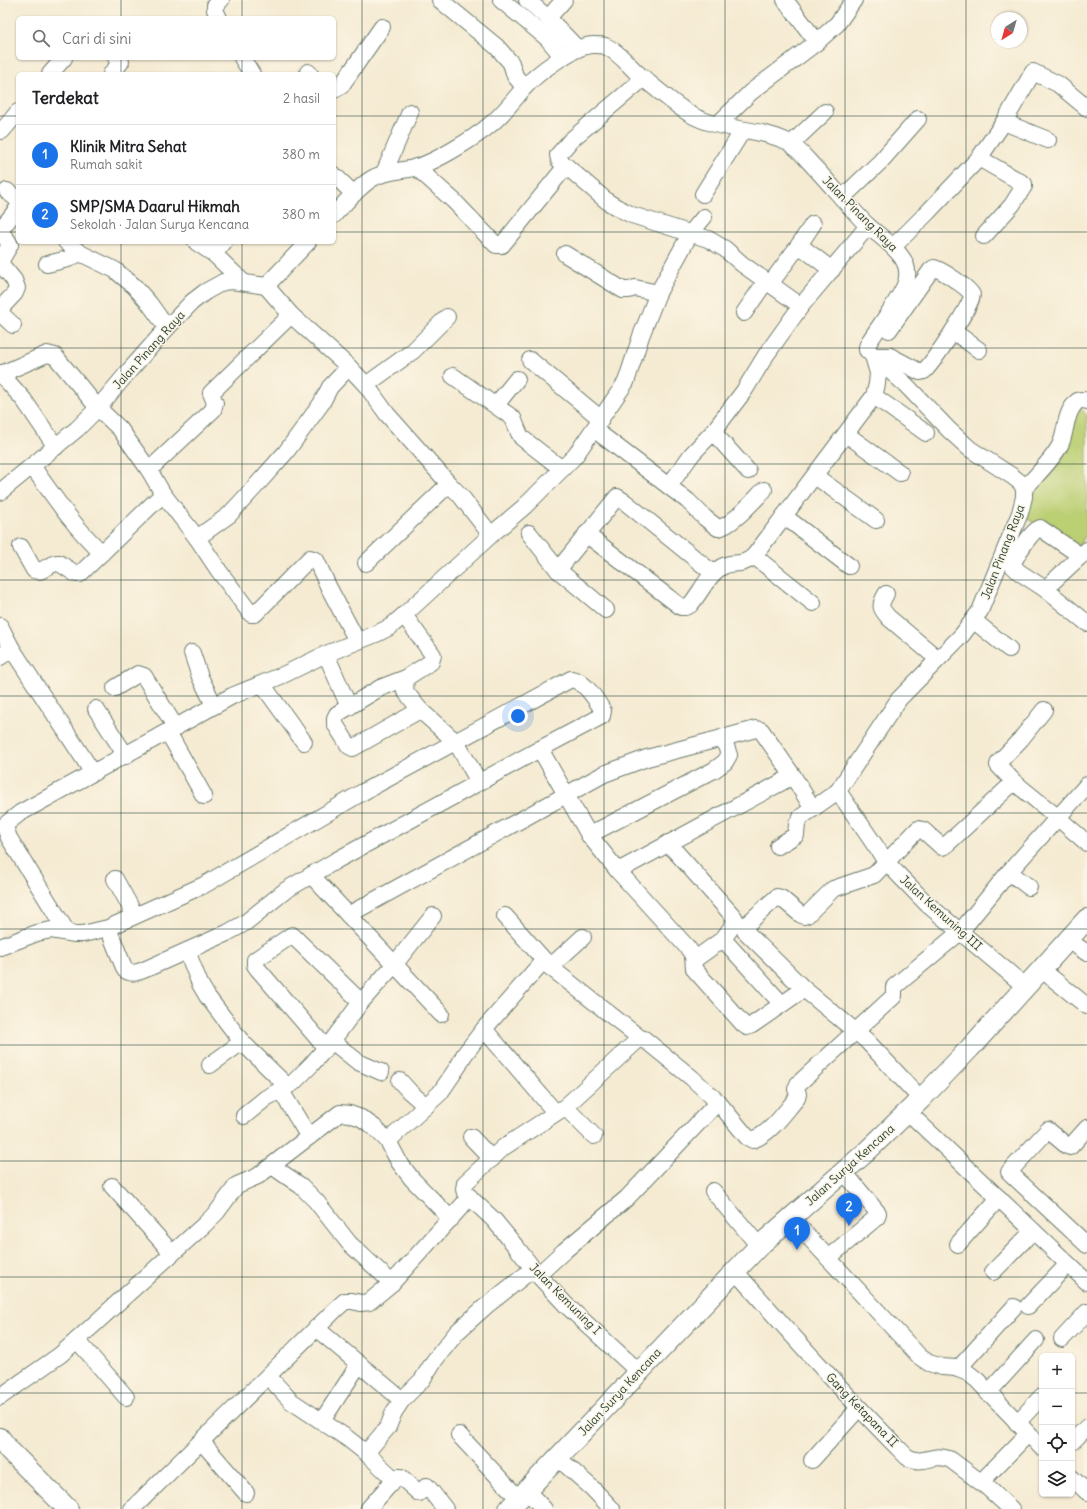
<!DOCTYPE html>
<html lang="id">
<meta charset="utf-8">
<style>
:root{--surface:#fff;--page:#f6f6f6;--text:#202124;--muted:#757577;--line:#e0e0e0;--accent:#1a73e8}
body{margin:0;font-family:Delius,sans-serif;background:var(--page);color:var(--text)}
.controls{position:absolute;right:12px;bottom:12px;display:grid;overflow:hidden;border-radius:6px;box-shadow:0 1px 3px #0004}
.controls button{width:36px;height:36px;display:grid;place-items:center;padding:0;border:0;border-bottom:1px solid var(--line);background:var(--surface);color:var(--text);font:20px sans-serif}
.compass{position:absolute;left:991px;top:12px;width:36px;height:36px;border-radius:50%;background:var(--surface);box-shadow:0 1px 3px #0004;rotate:217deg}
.you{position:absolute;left:518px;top:716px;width:14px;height:14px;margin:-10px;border:3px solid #fff;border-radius:50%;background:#1a73e8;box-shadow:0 0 0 6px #1a73e833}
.badge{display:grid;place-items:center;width:26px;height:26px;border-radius:50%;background:var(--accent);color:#fff;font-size:13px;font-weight:700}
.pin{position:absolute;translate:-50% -33px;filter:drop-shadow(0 1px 2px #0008)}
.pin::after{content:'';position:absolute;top:21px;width:14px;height:12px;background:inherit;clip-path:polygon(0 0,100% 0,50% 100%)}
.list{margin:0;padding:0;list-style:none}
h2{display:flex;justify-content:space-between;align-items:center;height:52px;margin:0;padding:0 16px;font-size:17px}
h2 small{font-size:13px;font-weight:400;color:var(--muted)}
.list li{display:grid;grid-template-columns:26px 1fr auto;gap:12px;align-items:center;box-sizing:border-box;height:60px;padding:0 16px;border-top:1px solid var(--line)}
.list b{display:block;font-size:15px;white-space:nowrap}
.list p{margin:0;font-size:13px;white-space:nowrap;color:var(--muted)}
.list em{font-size:13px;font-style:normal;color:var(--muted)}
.icon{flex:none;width:22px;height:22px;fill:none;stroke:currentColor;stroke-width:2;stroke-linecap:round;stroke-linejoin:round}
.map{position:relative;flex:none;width:1087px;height:1509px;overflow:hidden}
.search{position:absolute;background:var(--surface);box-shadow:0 1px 3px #0004;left:16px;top:16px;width:320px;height:44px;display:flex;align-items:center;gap:10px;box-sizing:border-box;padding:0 14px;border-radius:6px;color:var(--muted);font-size:15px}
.panel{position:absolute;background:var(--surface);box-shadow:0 1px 3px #0004;left:16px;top:72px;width:320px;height:172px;border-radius:6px}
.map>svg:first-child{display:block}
.green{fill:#bbcf73;stroke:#6d8654}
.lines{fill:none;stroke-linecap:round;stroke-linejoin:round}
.minor-casing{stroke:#6a7a6c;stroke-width:18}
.major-casing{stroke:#6a7a6c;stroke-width:22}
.minor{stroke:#fff;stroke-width:16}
.major{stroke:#fff;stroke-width:20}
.grid{fill:none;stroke:#1f3d34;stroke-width:1;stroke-opacity:0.55}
.labels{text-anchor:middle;stroke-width:3;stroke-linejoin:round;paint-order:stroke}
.street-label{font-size:12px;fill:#1f3d34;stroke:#fcf5e5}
</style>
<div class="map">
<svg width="1087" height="1509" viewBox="0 0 1087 1509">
<rect width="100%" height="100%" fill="#fcf5e5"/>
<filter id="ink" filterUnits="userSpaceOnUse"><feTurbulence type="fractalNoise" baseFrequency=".025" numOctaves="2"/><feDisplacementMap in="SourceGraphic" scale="8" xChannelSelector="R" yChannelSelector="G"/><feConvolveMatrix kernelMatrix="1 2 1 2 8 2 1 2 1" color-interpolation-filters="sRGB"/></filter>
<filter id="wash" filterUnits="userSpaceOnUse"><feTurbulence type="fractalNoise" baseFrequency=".012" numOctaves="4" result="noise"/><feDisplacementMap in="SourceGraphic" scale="16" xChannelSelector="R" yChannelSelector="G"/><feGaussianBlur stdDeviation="0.9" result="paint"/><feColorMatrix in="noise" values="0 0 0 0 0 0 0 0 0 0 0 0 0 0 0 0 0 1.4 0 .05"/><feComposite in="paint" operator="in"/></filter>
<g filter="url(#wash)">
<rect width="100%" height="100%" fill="#f5ebd3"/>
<polygon class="green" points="1076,404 1087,415 1087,534 1076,550 1020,514"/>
</g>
<g filter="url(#ink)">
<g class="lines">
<defs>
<g id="minor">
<polyline points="440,0 497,47 511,63 515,76 524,87"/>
<polyline points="501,0 547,38 563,57"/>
<polyline points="527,0 548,18 577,48"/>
<polyline points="785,0 817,42"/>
<polyline points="219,18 215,10 215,5 221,0"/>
<polyline points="548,18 564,0"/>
<polyline points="242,58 252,74"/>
<polyline points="308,72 310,74"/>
<polyline points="50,74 64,58"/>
<polyline points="111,74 121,62 116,58"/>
<polyline points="644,78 571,140 558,155 559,160 608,202 618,208 632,215 708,239 725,249 742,264 801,306"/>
<polyline points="334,90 341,86 382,27"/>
<polyline points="1004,122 1048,140"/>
<polyline points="718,124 751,92 817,42 837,24 854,0"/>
<polyline points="2,131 18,112"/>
<polyline points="791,144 825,112"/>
<polyline points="979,158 1024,184 1024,186 1012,205 984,236"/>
<polyline points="416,167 454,201 496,245 502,245 566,166"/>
<polyline points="384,173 410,112"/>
<polyline points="334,175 354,194"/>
<polyline points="7,191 18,200"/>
<polyline points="703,194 743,130"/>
<polyline points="842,198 880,162 918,119"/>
<path d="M334 215C344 204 362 183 375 177 387 171 401 171 414 168 434 163 475 138 491 124 503 114 513 101 523 89 536 74 574 45 594 45 597 45 602 45 605 46 617 51 627 63 636 72 653 86 671 102 690 114 718 131 757 127 786 141 798 147 807 160 816 169 833 187 849 207 867 225 878 235 891 243 900 255 905 261 908 269 907 277 907 290 877 329 869 342L867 347V350L906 385 949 430 970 449 1012 476 1021 483 1024 489V497L1020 513 980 611 962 635 899 699 838 791 801 817 797 824 796 835 778 846"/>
<polyline points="66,242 80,253 115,270 134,286 149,303 167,328"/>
<polyline points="196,242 214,254 243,282"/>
<polyline points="799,245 832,270"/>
<polyline points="893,247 928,212 979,158 1004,122 1033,72 1058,84 1087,108"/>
<polyline points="214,254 224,242"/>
<polyline points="565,254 623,290 629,290 635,288 658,293"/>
<polyline points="0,262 10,245 8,241 0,232 1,229 18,208"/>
<polyline points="0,263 14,280 17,288 15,293 0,309"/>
<polyline points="47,264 68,259 80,253"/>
<polyline points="770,284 799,245 813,224"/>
<polyline points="266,286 291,315 349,367 366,385 387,414 449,484 460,495 491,535"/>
<polyline points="0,313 13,325"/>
<polyline points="744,313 766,281"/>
<polyline points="953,331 979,350"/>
<path d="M873 356H890L920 372 924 371C932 364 974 302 972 295 969 288 942 270 934 268L931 270 889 330"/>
<polyline points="530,360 601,419"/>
<polyline points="0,373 24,400 56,447"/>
<polyline points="1,374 47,354 55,356 98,408 120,429 149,470 163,494 197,538 219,571 251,614 255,614 310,558 316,560 329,588 357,641"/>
<polyline points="453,376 513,418 519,433 522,438 562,469"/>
<polyline points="366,385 413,351 447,317"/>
<polyline points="874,396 926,433"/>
<polyline points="496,405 517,379"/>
<path d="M595 430 688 501 705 518 718 528C731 527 755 499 764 490"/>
<polyline points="713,432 748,471"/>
<polyline points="846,434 900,473"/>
<path d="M32 466C54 497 74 527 102 553"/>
<polyline points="149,470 213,410 215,403 211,393 291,315"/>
<polyline points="815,476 876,520"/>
<polyline points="669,486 692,454 713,432 744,391 766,355 801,306 868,226"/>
<path d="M1024 489C1034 478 1056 456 1061 443 1066 432 1065 415 1074 405 1077 400 1081 399 1087 401"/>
<polyline points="0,492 77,429 98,408 129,371 167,328 192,302 205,292 223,282 232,281 266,286 308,242"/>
<polyline points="784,516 849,566"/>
<polyline points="529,533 558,570 606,610"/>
<path d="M586 534 681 607H685L690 605C700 594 707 576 720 568 733 559 739 569 754 556L874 396 877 384 878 373 873 356"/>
<polyline points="197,538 229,515 253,489 286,452 321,404 330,387 349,367"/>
<path d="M21 547 34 570C44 574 49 562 59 563L76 574H80L163 494"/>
<polyline points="754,556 813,603"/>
<path d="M1081 556 1040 528C1031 531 1016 556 1012 565L1019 572 1045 589 1087 623"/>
<polyline points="366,563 449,484"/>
<polyline points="558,570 617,497 625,502 713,573"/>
<polyline points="1045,589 1087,550"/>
<path d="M886 594C879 606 880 608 889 618L938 659"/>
<polyline points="404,615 433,655 431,662 406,678 405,691 420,710 456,742 479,782"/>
<polyline points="973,620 1009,649"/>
<polyline points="0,626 12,649 93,773"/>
<polyline points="192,653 200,677 214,705"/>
<polyline points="326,654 349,707"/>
<polyline points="0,657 12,649"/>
<polyline points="406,678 380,688 337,714 335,718 335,724 349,746 353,748 420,710"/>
<polyline points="262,684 304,742"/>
<polyline points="115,688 138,674 144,676 176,728"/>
<polyline points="96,709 126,756"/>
<polyline points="1044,710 1021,739 999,762 998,765 1014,782 1057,817 1087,843"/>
<polyline points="168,732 204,796"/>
<path d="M540 749 589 835 618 871 687 947C695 957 693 958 694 969L743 1024 747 1027 752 1025 804 989"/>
<polyline points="838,791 887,863 927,904 1026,987"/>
<polyline points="589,835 714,770 725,762 729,755 723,737"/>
<polyline points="668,843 734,917 736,921 723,939 694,960"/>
<polyline points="618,871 793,776"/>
<polyline points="1009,872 1029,887"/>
<polyline points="311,875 441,1014"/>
<polyline points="115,879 135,915"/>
<polyline points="348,915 604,774 647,758 756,729 761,730 793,776 813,809"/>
<polyline points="505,916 544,960"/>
<polyline points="67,932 9,838 6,830 6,824 20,813 232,696 283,675 326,654 376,634 390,627 404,615 491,535 525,506 575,456 626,382 641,336 658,293 690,234 704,217"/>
<polyline points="723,939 780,1002"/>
<polyline points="1068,940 1087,953"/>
<path d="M0 947 37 933 51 930 75 934H83L108 928 204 885 363 792 571 679C585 681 596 699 603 711L602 716 540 749 337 860 286 890 245 923 227 933 146 969C139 972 132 975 125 970L108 928"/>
<polyline points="187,951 200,984 207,996 242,1042 287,1086"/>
<polyline points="550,967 583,937"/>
<polyline points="1042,970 1087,1006"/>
<polyline points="484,1029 555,1112"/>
<polyline points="332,1041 358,1062 381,1072"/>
<polyline points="326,1048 257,968 255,965 255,960 292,935 361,1002"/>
<polyline points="210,1065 242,1042"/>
<polyline points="400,1081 410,1092 426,1106"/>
<polyline points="281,1091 309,1137"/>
<polyline points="921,1099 866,1040 804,989 745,931 744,927 777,897 781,898 800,914 804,916 807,915 833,889 874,875 918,829 923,830 942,847 945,846 1014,782"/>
<polyline points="565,1107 594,1136"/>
<polyline points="908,1112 1087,1282"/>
<polyline points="244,1116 266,1098 293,1083 311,1065 332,1041 361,1002 394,965 433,916"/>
<polyline points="1087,1128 1070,1147 1067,1146 1048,1130 1009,1172 1087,1245"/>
<polyline points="471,1137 492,1159"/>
<path d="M388 1141 440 1093 459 1065 464 1055 484 1029 544 960 550 967 640 1038 644 1039 692 1078 718 1102 747 1137 753 1140C772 1132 784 1113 797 1098L798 1094 796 1089 798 1084 894 996V987L960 932 1009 872 1087 785"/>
<polyline points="272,1166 301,1186 316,1201 349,1243 392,1283"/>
<polyline points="112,1186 172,1253"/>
<polyline points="713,1191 759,1246"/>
<polyline points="791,1218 920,1357 929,1363 942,1367 956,1368 968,1373 977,1380 1042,1448"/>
<polyline points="958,1244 999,1198"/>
<polyline points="828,1258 877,1217 878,1213 844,1172"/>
<path d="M735 1271C791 1334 847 1397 907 1457 926 1467 932 1451 951 1460L987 1487 1011 1509"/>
<polyline points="993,1272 1033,1231"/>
<polyline points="538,1275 564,1251 627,1198 718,1102"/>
<polyline points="1028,1306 1068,1264"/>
<polyline points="316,1328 402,1400"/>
<polyline points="1062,1339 1087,1312"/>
<polyline points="77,1340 126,1397"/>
<polyline points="958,1369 1014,1307"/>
<polyline points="639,1372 566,1305 538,1275 517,1248 494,1220 465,1193 464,1189 465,1183 504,1147 565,1107 640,1038"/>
<polyline points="268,1376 291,1401 347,1438 366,1453 392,1477 393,1481 369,1508"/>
<polyline points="988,1393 1036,1340"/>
<polyline points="0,1397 60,1355 77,1340 124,1297 204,1225 217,1212 237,1185 258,1176 340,1113 350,1114 361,1118 374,1127 388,1141 399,1162 412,1179 451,1219"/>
<polyline points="322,1421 359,1364"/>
<polyline points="1017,1423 1042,1396"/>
<polyline points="459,1435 519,1499"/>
<polyline points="202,1442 246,1493"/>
<polyline points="1072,1442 1087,1427"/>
<polyline points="366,1453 388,1427 394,1412 402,1400 422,1380 434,1361 457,1332 486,1306 533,1269"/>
<polyline points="558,1458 592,1488 612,1509"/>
<polyline points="812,1460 859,1408"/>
<polyline points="392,1477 401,1477 419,1493 427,1486 445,1509"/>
<polyline points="1072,1478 1087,1492"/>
<polyline points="981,1482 1028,1434"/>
<polyline points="527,1491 544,1509"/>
<polyline points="132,1509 336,1309 345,1301 352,1301 361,1303 369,1302 392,1283 470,1197"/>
</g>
<g id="major">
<polyline points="0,1438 9,1450 68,1509"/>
<polyline points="509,1509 759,1246 865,1153 921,1099 970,1048 1087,919"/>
</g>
</defs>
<use href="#minor" class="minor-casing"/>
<use href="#major" class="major-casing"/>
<use href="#minor" class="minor"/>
<use href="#major" class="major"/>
</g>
</g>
<path class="grid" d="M121 0V18M242 0V18M362 0V1509M483 0V1509M604 0V1509M725 0V1509M845 0V1509M966 0V1509M121 58V74M242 58V74M0 116H18M334 116H1087M0 232H18M334 232H1087M121 242V1509M242 242V1509M0 348H1087M0 464H1087M0 580H1087M0 696H1087M0 813H1087M0 929H1087M0 1045H1087M0 1161H1087M0 1277H1087M0 1393H1042M1072 1393H1087"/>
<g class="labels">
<g class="street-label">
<text transform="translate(860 214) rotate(45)" y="4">Jalan Pinang Raya</text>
<text transform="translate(149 350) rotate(-48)" y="4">Jalan Pinang Raya</text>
<text transform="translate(1003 552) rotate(-69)" y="4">Jalan Pinang Raya</text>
<text transform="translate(941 913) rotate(42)" y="4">Jalan Kemuning III</text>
<text transform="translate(850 1165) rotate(-42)" y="4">Jalan Surya Kencana</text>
<text transform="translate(565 1299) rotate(45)" y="4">Jalan Kemuning I</text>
<text transform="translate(620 1392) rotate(-47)" y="4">Jalan Surya Kencana</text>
<text transform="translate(862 1410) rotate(46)" y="4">Gang Ketapana II</text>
</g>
</g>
</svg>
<div class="controls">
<button>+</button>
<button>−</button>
<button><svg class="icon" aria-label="locate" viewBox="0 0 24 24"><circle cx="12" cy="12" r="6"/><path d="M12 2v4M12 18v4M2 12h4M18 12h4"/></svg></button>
<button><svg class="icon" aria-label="layers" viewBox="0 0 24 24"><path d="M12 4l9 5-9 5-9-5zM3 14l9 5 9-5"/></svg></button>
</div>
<svg class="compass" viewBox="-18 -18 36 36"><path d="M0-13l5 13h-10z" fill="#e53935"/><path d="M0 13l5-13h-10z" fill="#757577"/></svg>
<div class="you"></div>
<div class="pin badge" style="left:797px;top:1250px">1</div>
<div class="pin badge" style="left:849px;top:1226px">2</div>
<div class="search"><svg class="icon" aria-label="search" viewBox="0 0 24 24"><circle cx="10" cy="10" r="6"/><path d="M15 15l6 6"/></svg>Cari di sini</div>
<section class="panel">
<h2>Terdekat<small>2 hasil</small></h2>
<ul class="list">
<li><span class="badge">1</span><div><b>Klinik Mitra Sehat</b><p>Rumah sakit</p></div><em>380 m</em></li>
<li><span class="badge">2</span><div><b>SMP/SMA Daarul Hikmah</b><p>Sekolah · Jalan Surya Kencana</p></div><em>380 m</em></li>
</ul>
</section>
</div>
